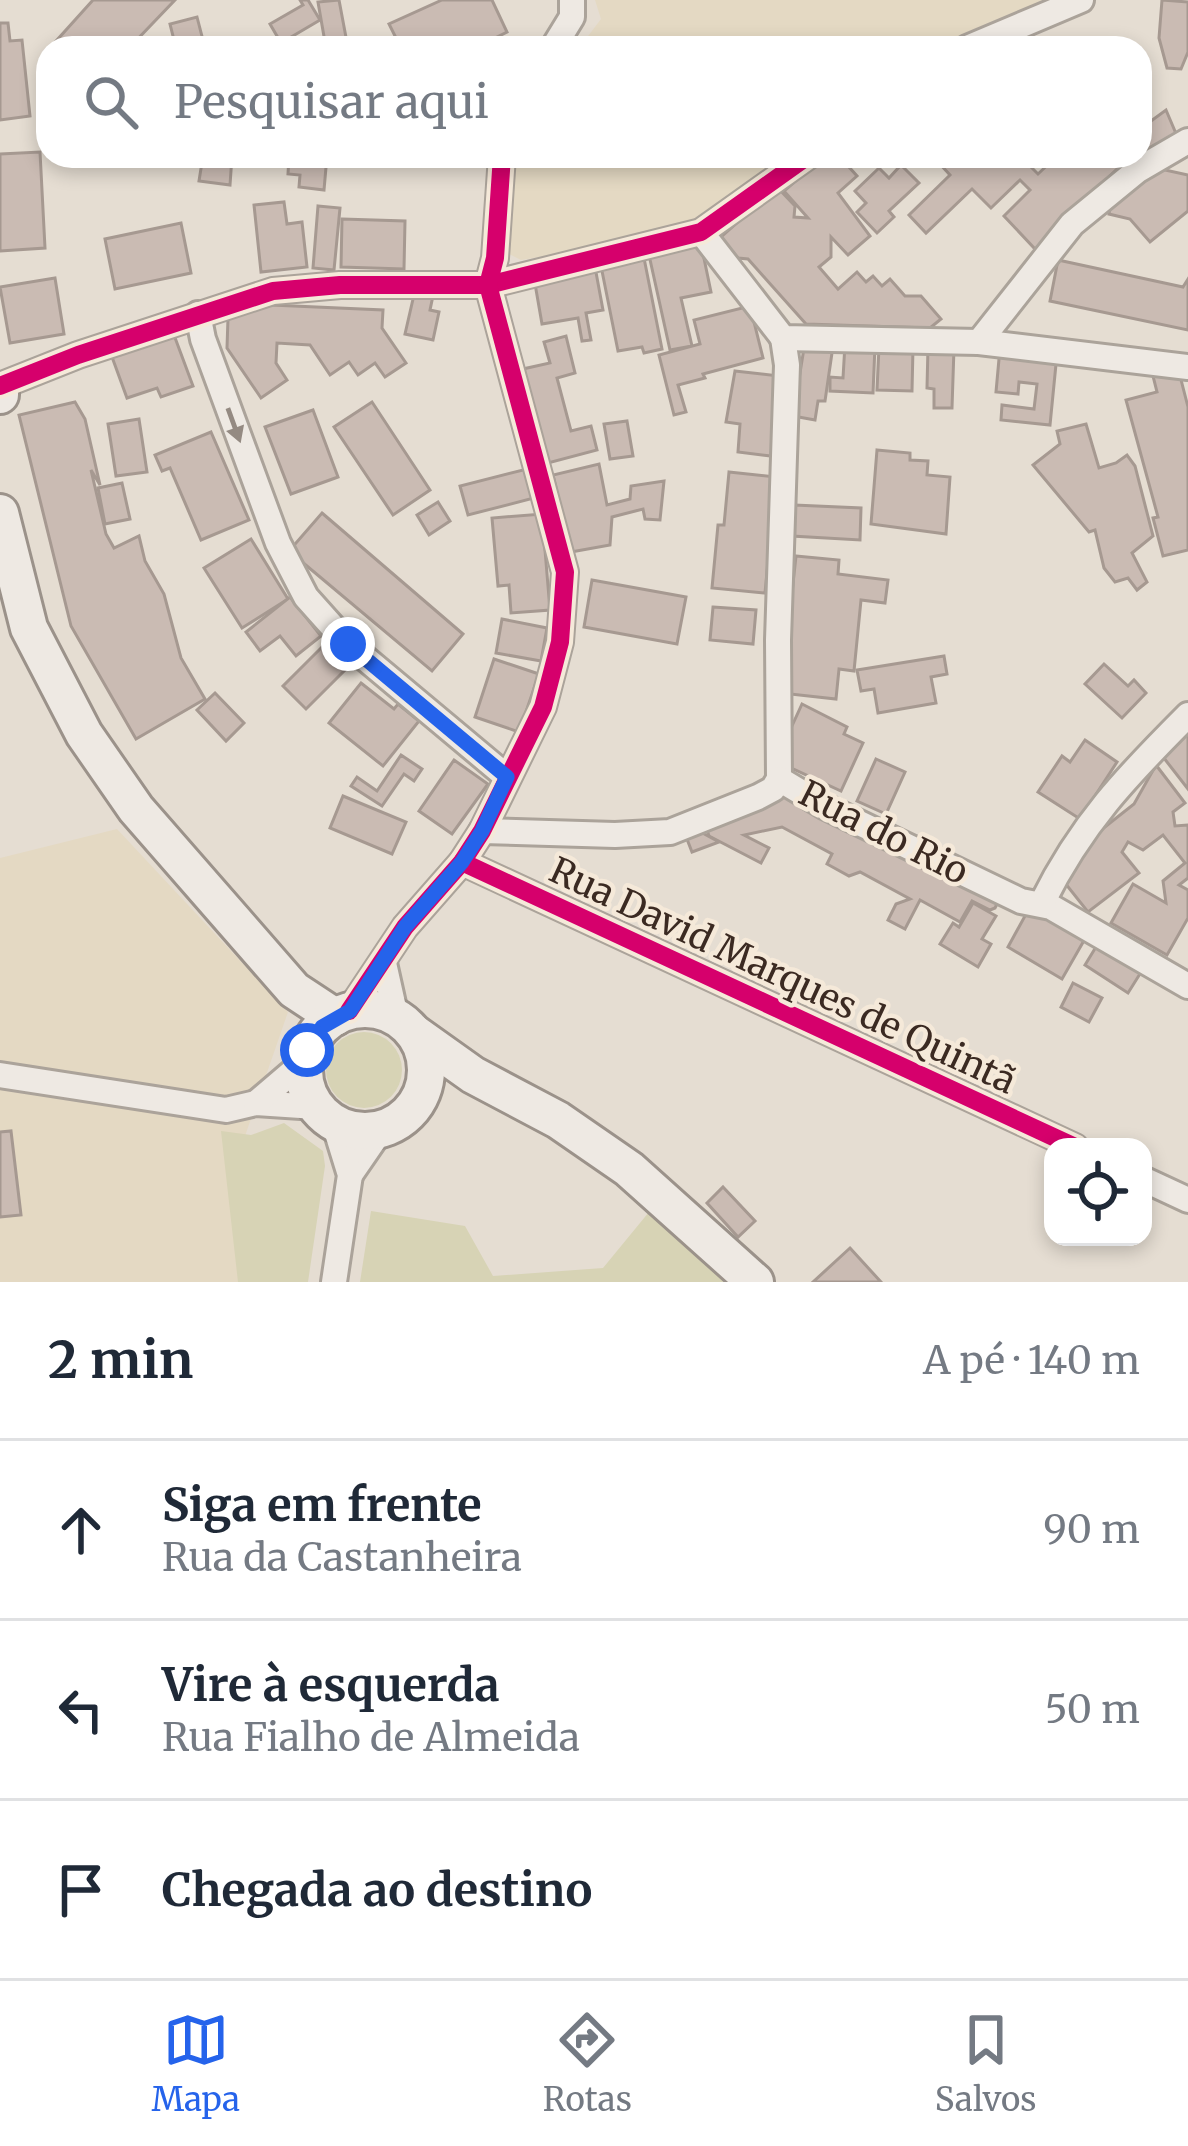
<!DOCTYPE html>
<html lang="pt">
<meta charset="utf-8">
<style>
:root{--surface:#fff;--page:#f2f2f3;--text:#1f2937;--muted:#747a83;--line:#e0e1e3;--accent:#2563eb}
body{margin:0;font-family:Merriweather,serif;background:var(--page);color:var(--text)}
.controls{position:absolute;right:36px;bottom:36px;display:grid;overflow:hidden;border-radius:24px;box-shadow:0 6px 18px #0003}
.controls button{width:108px;height:108px;display:grid;place-items:center;padding:0;border:0;border-bottom:3px solid var(--line);background:var(--surface);color:var(--text);font:60px sans-serif}
.stop{position:absolute;width:36px;height:36px;margin:-27px;border:9px solid #2563eb;border-radius:50%;background:#fff}
.stop.end{background:#2563eb;border-color:#fff;box-shadow:0 3px 12px #0008}
.list{margin:0;padding:0;list-style:none}
h2{display:flex;justify-content:space-between;align-items:center;height:156px;margin:0;padding:0 48px;font-size:51px}
h2 small{font-size:39px;font-weight:400;color:var(--muted)}
.list li{display:grid;grid-template-columns:78px 1fr auto;gap:36px;align-items:center;box-sizing:border-box;height:180px;padding:0 48px;border-top:3px solid var(--line)}
.list b{display:block;font-size:45px;white-space:nowrap}
.list p{margin:0;font-size:39px;white-space:nowrap;color:var(--muted)}
.list em{font-size:39px;font-style:normal;color:var(--muted)}
.icon{flex:none;width:66px;height:66px;fill:none;stroke:currentColor;stroke-width:2;stroke-linecap:round;stroke-linejoin:round}
.map{position:relative;flex:none;width:1188px;height:1282px;overflow:hidden}
.search{position:absolute;background:var(--surface);box-shadow:0 6px 18px #0003;left:36px;right:36px;top:36px;height:132px;display:flex;align-items:center;gap:30px;box-sizing:border-box;padding:0 42px;border-radius:36px;color:var(--muted);font-size:45px}
.sheet{height:696px;background:var(--surface)}
nav{display:flex;justify-content:space-around;align-items:center;box-sizing:border-box;height:168px;border-top:3px solid var(--line);background:var(--surface);font-size:33px;color:var(--muted)}
nav a{display:grid;justify-items:center;gap:6px}
nav .on{color:var(--accent)}
.map>svg:first-child{display:block}
.farmland{fill:#e4d9c3}
.green{fill:#d7d3b5}
.building{fill:#cabbb3;stroke:#a69991;stroke-width:3}
.lines{fill:none;stroke-linecap:round;stroke-linejoin:round}
.street-casing{stroke:#aba39a;stroke-width:30}
.secondary-casing{stroke:#9b928a;stroke-width:42}
.street{stroke:#eee9e3;stroke-width:24}
.secondary{stroke:#eee9e3;stroke-width:36}
.cycleway-casing{stroke:#f5e9d9;stroke-width:26}
.cycleway{stroke:#d6006c;stroke-width:18}
.oneway{fill:#948a82}
.route{stroke:#2563eb;stroke-width:15}
.labels{text-anchor:middle;stroke-width:9;stroke-linejoin:round;paint-order:stroke}
.street-label{font-size:36px;fill:#3b2a22;stroke:#f5e9d9}
</style>
<div class="map">
<svg width="1188" height="1282" viewBox="0 0 1188 1282">
<rect width="100%" height="100%" fill="#e5ddd2"/>
<g class="farmland">
<polygon points="595,0 1045,0 972,30 944,48 579,48 601,19"/>
<polygon points="515,156 785,156 694,222 576,251 521,260 507,253"/>
<polygon points="117,829 288,1012 245,1136 253,1282 0,1282 0,858"/>
</g>
<g class="green">
<circle cx="364" cy="1070" r="38"/>
<polygon points="284,1123 323,1151 325,1166 308,1282 238,1282 221,1131 251,1135"/>
<polygon points="371,1211 465,1226 493,1276 603,1268 649,1212 729,1282 360,1282"/>
</g>
<g class="building">
<polygon points="93,0 175,0 129,48 48,50"/>
<polygon points="300,0 308,0 320,20 281,43 270,24 303,5"/>
<polygon points="339,0 348,48 326,48 318,2"/>
<polygon points="442,0 492,0 507,32 483,44 484,48 401,48 389,24"/>
<polygon points="1162,0 1188,2 1188,52 1181,69 1167,68 1159,38"/>
<polygon points="197,17 205,48 176,48 170,24"/>
<polygon points="0,23 8,23 10,41 22,40 30,116 0,120"/>
<polygon points="1166,110 1177,136 1140,152 1140,129"/>
<polygon points="40,152 45,248 0,251 0,154"/>
<polygon points="203,156 232,156 230,185 199,181"/>
<polygon points="289,156 327,156 324,190 299,187 300,175 288,174"/>
<polygon points="824,156 839,156 857,176 838,193 870,236 848,255 831,237 831,257 819,267 838,289 857,272 866,282 873,276 882,286 890,279 905,296 921,296 941,319 930,328 806,324 748,259 738,258 720,238 777,187 795,206 794,217 808,218 784,191"/>
<polygon points="945,156 1008,156 1012,161 1021,157 1038,174 1057,156 1130,156 1036,250 1004,216 1030,190 1020,180 991,208 972,189 926,233 909,215 950,175 939,163"/>
<polygon points="901,165 919,183 889,211 894,217 877,233 857,212 866,203 855,191 879,168 889,178"/>
<polygon points="1147,166 1188,175 1188,211 1150,242 1130,219 1109,214 1111,203"/>
<polygon points="284,202 287,224 302,222 307,267 261,272 254,205"/>
<polygon points="318,206 340,208 334,270 313,268"/>
<polygon points="342,219 405,221 404,269 341,267"/>
<polygon points="181,223 191,273 115,289 105,239"/>
<polygon points="701,244 711,292 681,298 692,346 670,350 649,255"/>
<polygon points="644,258 662,349 644,353 642,347 618,351 601,266"/>
<polygon points="1058,260 1183,287 1188,279 1188,330 1050,301"/>
<polygon points="595,267 603,310 586,313 591,340 582,341 578,318 542,324 534,278"/>
<polygon points="55,278 64,334 10,343 0,287"/>
<polygon points="416,286 434,291 430,310 439,312 433,340 405,334"/>
<polygon points="250,304 383,310 382,328 406,363 385,377 375,363 358,375 349,362 330,375 310,345 277,343 276,363 287,380 261,398 227,348 228,318"/>
<polygon points="750,306 763,358 703,374 705,378 678,385 686,412 674,415 659,355 700,344 694,320"/>
<polygon points="174,335 193,386 161,397 157,388 127,398 112,357"/>
<polygon points="566,336 575,373 557,378 571,431 591,426 597,450 548,463 523,369 550,363 544,342"/>
<polygon points="805,342 833,346 825,401 818,401 815,420 793,416"/>
<polygon points="845,344 875,346 873,393 830,391 830,377 843,378"/>
<polygon points="879,347 913,348 912,391 877,390"/>
<polygon points="928,347 954,348 952,408 934,408 934,389 927,388"/>
<polygon points="1000,348 1057,354 1050,425 1001,420 1002,405 1034,409 1037,384 1019,382 1018,394 996,392"/>
<polygon points="1151,368 1179,372 1188,407 1188,550 1163,556 1153,518 1158,517 1126,400 1157,392"/>
<polygon points="735,371 779,376 771,456 738,452 740,424 726,422"/>
<polygon points="75,402 85,419 100,485 91,470 106,534 114,548 139,536 145,561 164,594 181,658 205,699 136,739 71,626 19,415"/>
<polygon points="372,402 430,490 393,515 334,427"/>
<polygon points="313,410 338,477 291,494 265,427"/>
<polygon points="139,419 147,472 116,476 108,424"/>
<polygon points="627,421 633,456 610,459 604,424"/>
<polygon points="1086,424 1099,468 1116,463 1127,455 1135,466 1153,536 1132,553 1147,582 1137,590 1128,578 1115,582 1104,568 1095,530 1089,532 1033,465 1060,444 1057,431"/>
<polygon points="211,432 249,520 201,540 170,468 162,471 155,455"/>
<polygon points="877,450 910,453 910,460 928,461 927,475 950,477 946,534 871,524"/>
<polygon points="599,464 607,505 630,499 631,486 664,481 660,520 645,519 643,509 612,517 610,545 571,552 553,475"/>
<polygon points="527,469 534,498 468,515 460,486"/>
<polygon points="729,472 776,477 765,593 712,588 718,525 724,525"/>
<polygon points="122,483 130,519 105,524 98,488"/>
<polygon points="438,502 450,521 429,535 417,515"/>
<polygon points="794,505 861,508 860,540 792,536"/>
<polygon points="322,513 463,634 432,671 289,551"/>
<polygon points="542,514 550,610 511,613 509,585 498,586 492,518"/>
<polygon points="251,539 288,599 242,628 204,568"/>
<polygon points="796,556 839,560 838,574 888,580 885,603 861,600 854,671 839,669 836,699 781,693"/>
<polygon points="592,580 686,597 677,644 584,627"/>
<polygon points="290,597 321,636 296,656 280,636 260,651 246,632"/>
<polygon points="713,607 756,610 753,644 710,640"/>
<polygon points="502,619 547,628 541,661 496,653"/>
<polygon points="322,647 345,670 306,709 283,686"/>
<polygon points="944,656 947,674 931,677 936,703 878,713 874,689 861,691 857,670"/>
<polygon points="494,659 539,674 519,732 475,717"/>
<polygon points="1104,664 1128,686 1134,680 1146,693 1122,718 1085,684"/>
<polygon points="361,683 394,709 398,704 419,721 383,766 329,723"/>
<polygon points="215,693 244,723 226,741 197,710"/>
<polygon points="802,704 847,727 844,734 863,743 841,791 776,761"/>
<polygon points="1188,717 1188,789 1153,744"/>
<polygon points="1085,740 1117,762 1080,819 1038,792 1062,756 1070,762"/>
<polygon points="401,755 422,769 414,781 404,774 382,806 351,786 357,777 377,791"/>
<polygon points="876,759 905,772 886,814 857,801"/>
<polygon points="454,760 488,784 452,834 419,811"/>
<polygon points="1156,765 1185,803 1173,812 1175,826 1188,825 1188,878 1179,885 1188,890 1188,918 1167,955 1111,923 1133,884 1166,903 1163,881 1185,863 1163,835 1143,850 1128,842 1122,852 1139,873 1088,912 1053,868 1134,804"/>
<polygon points="794,790 999,900 995,908 990,910 972,901 960,922 920,900 905,929 888,920 896,904 910,899 860,872 849,876 827,864 832,854 782,827 744,835 769,848 761,863 709,836 705,824"/>
<polygon points="343,796 406,822 392,854 330,828"/>
<polygon points="697,830 719,842 692,852 685,834"/>
<polygon points="973,903 996,916 982,939 991,944 978,967 940,944 953,923 959,927"/>
<polygon points="1031,905 1086,937 1062,979 1008,947"/>
<polygon points="1099,942 1143,969 1128,993 1085,965"/>
<polygon points="1073,983 1102,998 1089,1022 1061,1007"/>
<polygon points="11,1131 21,1215 0,1217 0,1132"/>
<polygon points="723,1187 755,1221 738,1237 707,1203"/>
<polygon points="850,1248 881,1282 813,1282"/>
</g>
<g class="lines">
<defs>
<g id="street">
<polyline points="553,48 572,17 572,0"/>
<polyline points="967,48 1081,0"/>
<polyline points="701,232 783,338 979,342 1188,367"/>
<polyline points="198,314 203,339 278,543 306,597 348,644 507,777"/>
<polyline points="979,342 1072,224 1138,170 1188,141"/>
<polyline points="0,386 78,355 273,291 340,285 488,285 701,232 808,156"/>
<polyline points="779,779 824,806 1021,901 1051,907 1188,986"/>
<polyline points="779,779 778,640 787,365 783,338"/>
<polyline points="482,831 615,835 670,832 758,797 773,789 779,779"/>
<polyline points="462,862 1075,1147"/>
<path d="M1042 903C1081 824 1126 777 1188 715"/>
<polyline points="384,963 396,1017"/>
<polyline points="349,1011 405,927 462,862 482,831 543,707 560,642 565,572 488,285 495,258 502,156"/>
<polyline points="0,1075 226,1110 256,1103 316,1107"/>
<polyline points="256,1103 304,1062"/>
<polyline points="350,1175 381,1130"/>
<polyline points="1143,1179 1188,1200"/>
<polyline points="334,1282 350,1175 334,1123"/>
</g>
<g id="secondary">
<polyline points="0,393 0,395"/>
<polyline points="0,513 29,628 84,734 136,809 294,990 335,1017"/>
<circle cx="365" cy="1070" r="61"/>
<polyline points="414,1033 473,1075 558,1120 629,1169 755,1282"/>
</g>
</defs>
<use href="#street" class="street-casing"/>
<use href="#secondary" class="secondary-casing"/>
<use href="#street" class="street"/>
<use href="#secondary" class="secondary"/>
<defs>
<g id="cycleway">
<polyline points="0,386 78,355 273,291 340,285 488,285 701,232 808,156"/>
<polyline points="462,862 1075,1147"/>
<polyline points="349,1011 405,927 462,862 482,831 543,707 560,642 565,572 488,285 495,258 502,156"/>
</g>
</defs>
<use href="#cycleway" class="cycleway-casing"/>
<use href="#cycleway" class="cycleway"/>
</g>
<defs><path id="oneway-solid" d="M-6-.8H1V-3.2L6.5 0L1 3.2V.8H-6Z" transform="scale(3)"/></defs>
<use class="oneway" href="#oneway-solid" transform="translate(234 425) rotate(70)"/>
<g class="lines">
<polyline class="route" points="307,1050 322,1027 350,1011 405,927 462,862 482,831 507,777 348,644"/>
</g>
<g class="labels">
<g class="street-label">
<text transform="translate(884 832) rotate(27)" y="13">Rua do Rio</text>
<text transform="translate(783 975) rotate(25)" y="13">Rua David Marques de Quintã</text>
</g>
</g>
</svg>
<div class="controls">
<button><svg class="icon" aria-label="locate" viewBox="0 0 24 24"><circle cx="12" cy="12" r="6"/><path d="M12 2v4M12 18v4M2 12h4M18 12h4"/></svg></button>
</div>
<div class="stop" style="left:307px;top:1050px"></div>
<div class="stop end" style="left:348px;top:644px"></div>
<div class="search"><svg class="icon" aria-label="search" viewBox="0 0 24 24"><circle cx="10" cy="10" r="6"/><path d="M15 15l6 6"/></svg>Pesquisar aqui</div>
</div>
<section class="sheet">
<h2>2 min<small>A pé · 140 m</small></h2>
<ul class="list">
<li><svg class="icon" aria-label="ahead" viewBox="0 0 24 24"><path d="M12 20V5M6 11l6-6 6 6"/></svg><div><b>Siga em frente</b><p>Rua da Castanheira</p></div><em>90 m</em></li>
<li><svg class="icon" aria-label="left" viewBox="0 0 24 24"><path d="M17 20v-9H6M10 6l-5 5 5 5"/></svg><div><b>Vire à esquerda</b><p>Rua Fialho de Almeida</p></div><em>50 m</em></li>
<li><svg class="icon" aria-label="arrive" viewBox="0 0 24 24"><path d="M6 21V4h12l-3 4 3 4H6"/></svg><div><b>Chegada ao destino</b></div></li>
</ul>
</section>
<nav>
<a class="on"><svg class="icon" aria-label="map" viewBox="0 0 24 24"><path d="M3 6l6-2 6 2 6-2v14l-6 2-6-2-6 2zM9 4v14M15 6v14"/></svg>Mapa</a>
<a><svg class="icon" aria-label="directions" viewBox="0 0 24 24"><path d="M12 3l9 9-9 9-9-9zM9 14v-3h6M13 9l2 2-2 2"/></svg>Rotas</a>
<a><svg class="icon" aria-label="saved" viewBox="0 0 24 24"><path d="M7 4h10v16l-5-4-5 4z"/></svg>Salvos</a>
</nav>
